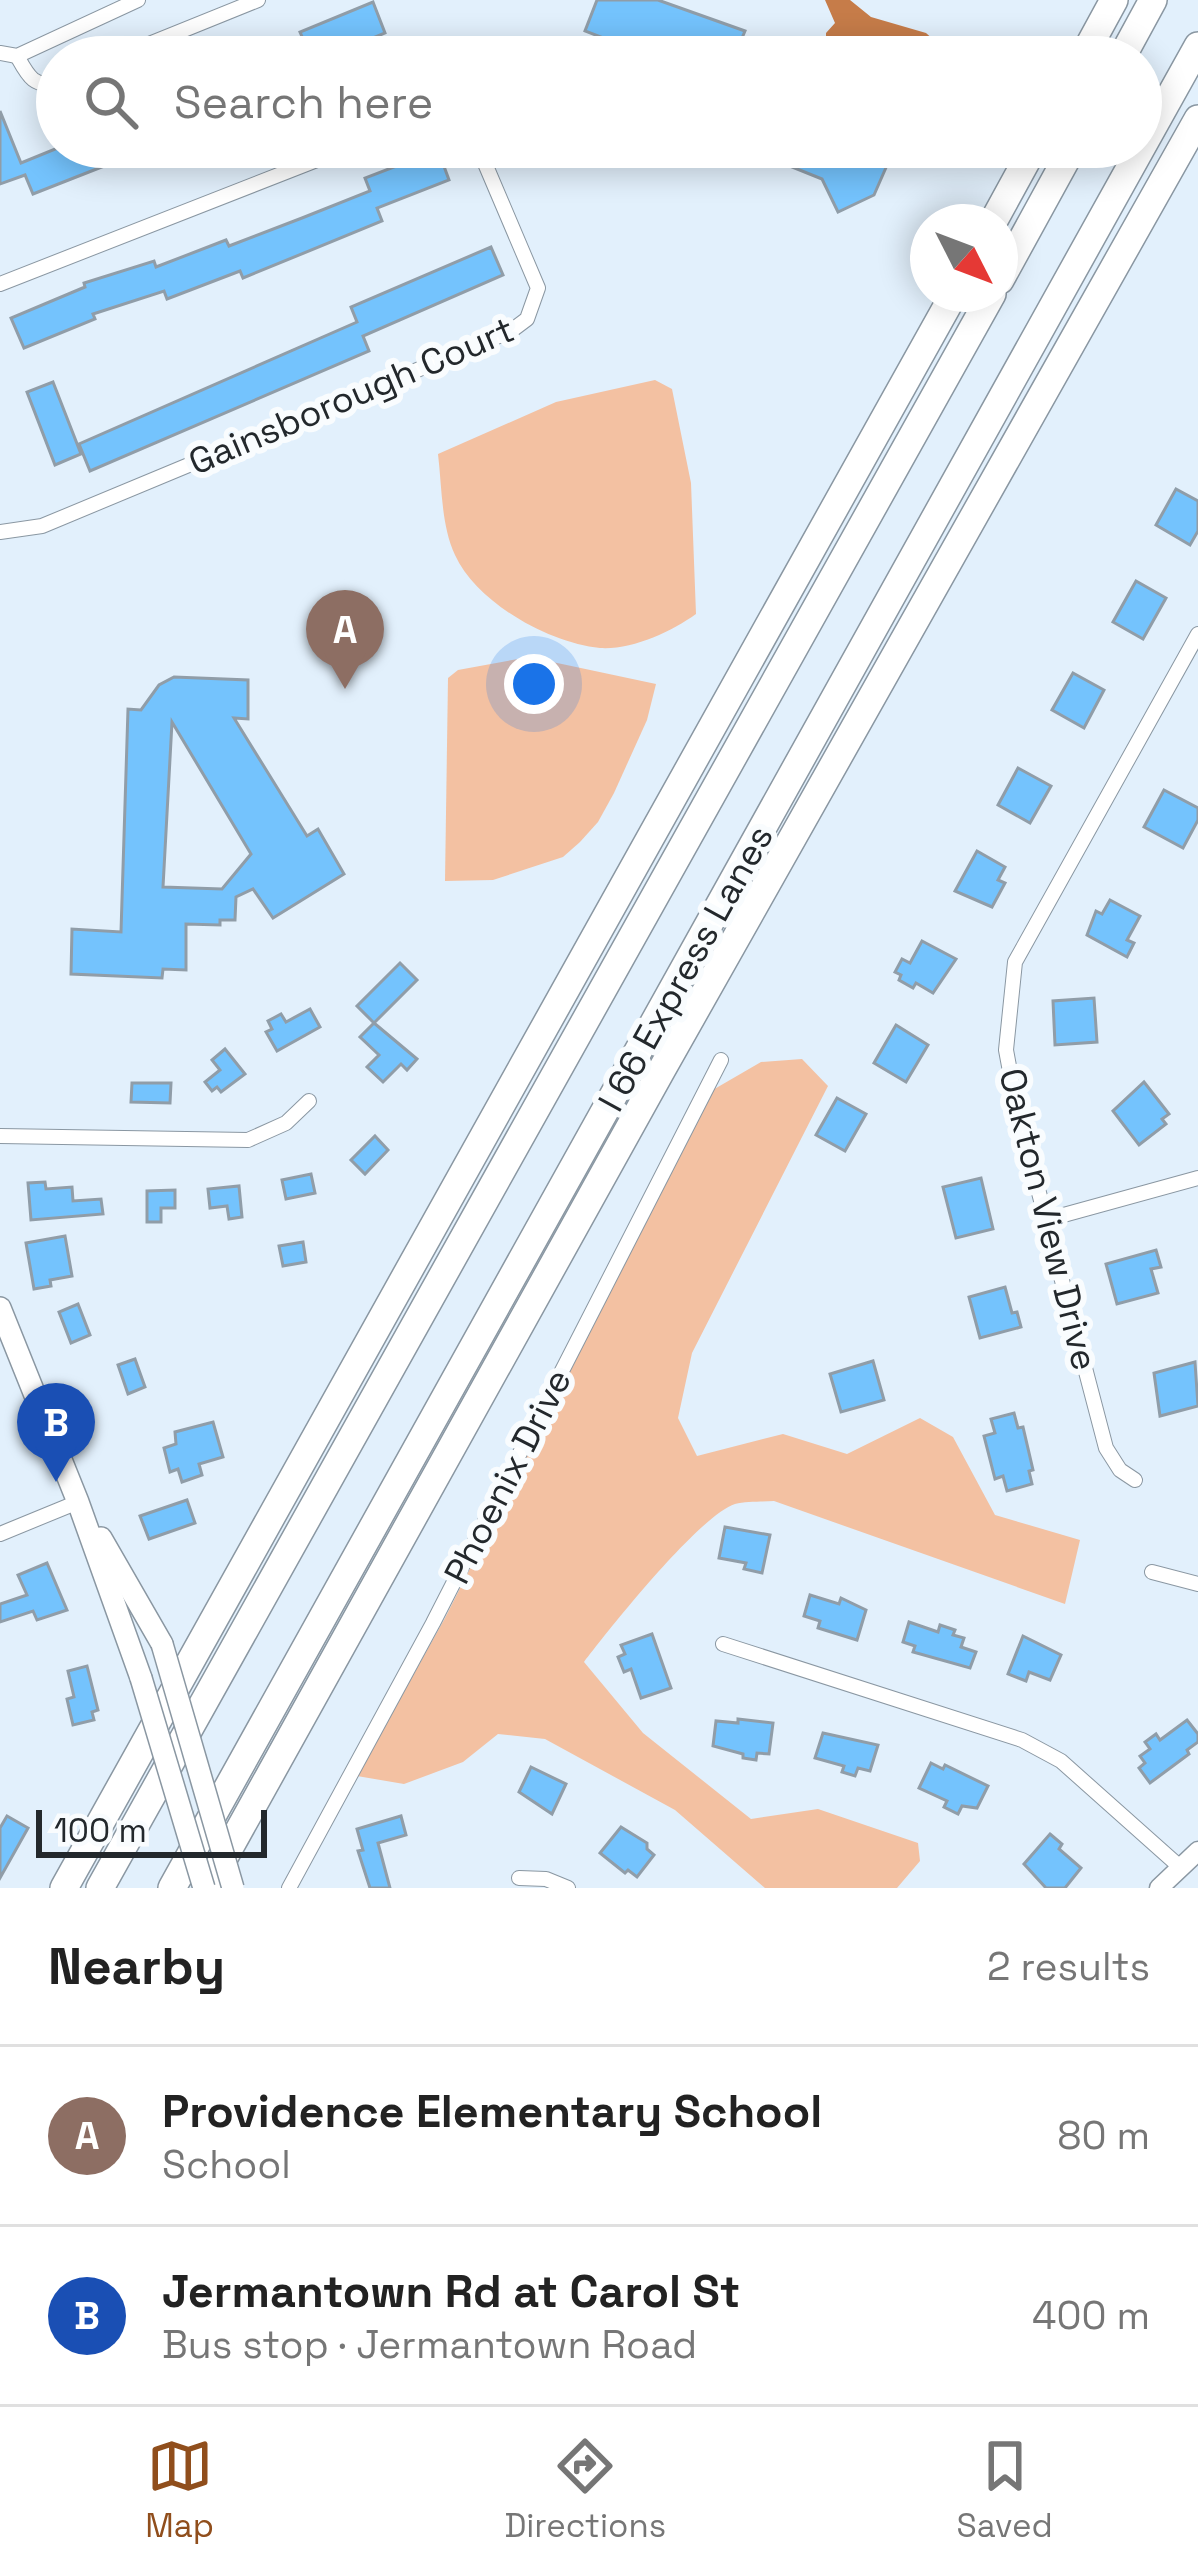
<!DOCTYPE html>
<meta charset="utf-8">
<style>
:root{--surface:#fff;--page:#f6f6f6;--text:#222;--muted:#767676;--line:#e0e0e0;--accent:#904e1c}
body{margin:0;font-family:"Space Grotesk",sans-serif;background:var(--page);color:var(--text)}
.compass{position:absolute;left:910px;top:204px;width:108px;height:108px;border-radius:50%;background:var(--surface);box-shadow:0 6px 30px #0003;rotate:132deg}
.scale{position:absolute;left:36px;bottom:30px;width:231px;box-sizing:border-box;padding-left:12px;border:6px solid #23282c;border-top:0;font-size:33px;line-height:42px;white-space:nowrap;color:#23282c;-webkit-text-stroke:9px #f9fcfe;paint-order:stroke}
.you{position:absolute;left:534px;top:684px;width:42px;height:42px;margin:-30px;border:9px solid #fff;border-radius:50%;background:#1a73e8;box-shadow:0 0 0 18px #1a73e833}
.badge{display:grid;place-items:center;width:78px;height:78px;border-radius:50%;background:var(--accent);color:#fff;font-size:39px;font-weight:700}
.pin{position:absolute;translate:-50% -99px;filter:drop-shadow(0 3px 6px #0008)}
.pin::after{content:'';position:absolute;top:63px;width:42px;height:36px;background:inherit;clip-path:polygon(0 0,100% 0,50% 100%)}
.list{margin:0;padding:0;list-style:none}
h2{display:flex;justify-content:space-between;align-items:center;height:156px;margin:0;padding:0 48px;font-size:51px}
h2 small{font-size:39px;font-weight:400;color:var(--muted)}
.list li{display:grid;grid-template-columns:78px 1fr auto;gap:36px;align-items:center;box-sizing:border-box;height:180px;padding:0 48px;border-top:3px solid var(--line)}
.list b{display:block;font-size:45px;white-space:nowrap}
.list p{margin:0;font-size:39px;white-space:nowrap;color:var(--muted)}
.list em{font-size:39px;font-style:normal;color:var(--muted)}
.icon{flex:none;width:66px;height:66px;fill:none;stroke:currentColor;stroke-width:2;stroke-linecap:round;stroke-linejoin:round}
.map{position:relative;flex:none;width:1198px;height:1888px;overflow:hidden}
.search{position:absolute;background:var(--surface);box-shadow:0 6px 30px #0003;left:36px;right:36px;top:36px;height:132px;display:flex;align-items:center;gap:30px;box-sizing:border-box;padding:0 42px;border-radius:66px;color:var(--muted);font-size:45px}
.sheet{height:516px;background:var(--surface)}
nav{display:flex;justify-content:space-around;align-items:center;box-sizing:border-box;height:168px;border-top:3px solid var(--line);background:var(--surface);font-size:33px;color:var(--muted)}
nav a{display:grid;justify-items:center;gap:6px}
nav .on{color:var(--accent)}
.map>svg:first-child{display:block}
.green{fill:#f3c1a2}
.water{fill:#c67c49}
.building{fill:#74c3fd;stroke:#909da8;stroke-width:3;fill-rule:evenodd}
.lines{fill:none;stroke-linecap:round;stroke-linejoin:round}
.minor-casing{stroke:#8a97a2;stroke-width:16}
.tertiary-casing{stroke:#8a97a2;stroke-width:21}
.secondary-casing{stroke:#8a97a2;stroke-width:24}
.motorway-casing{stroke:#8a97a2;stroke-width:30}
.minor{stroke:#fff;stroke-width:14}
.tertiary{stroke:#fff;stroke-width:18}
.secondary{stroke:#fff;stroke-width:21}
.motorway{stroke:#fff;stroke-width:27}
.secondary-bridge-casing{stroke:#8a97a2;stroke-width:24;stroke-linecap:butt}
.secondary-bridge{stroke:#fff;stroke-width:21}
.labels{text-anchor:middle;stroke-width:12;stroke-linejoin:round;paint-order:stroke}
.street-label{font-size:36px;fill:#23282c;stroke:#f9fcfe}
</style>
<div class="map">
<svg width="1198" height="1888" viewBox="0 0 1198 1888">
<rect width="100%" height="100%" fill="#e2f0fc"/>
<g class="green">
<path d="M655 380 672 389 691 483 696 614C671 632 632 650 600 648 549 643 477 603 455 555 441 525 442 487 438 454L556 402Z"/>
<polygon points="529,657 656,684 647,720 614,793 598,822 580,842 563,857 493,880 445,881 448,678 458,670"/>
<path d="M802 1059 828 1086 692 1353 678 1418 697 1456 783 1434 847 1454 920 1418 953 1437 995 1515 1080 1540 1065 1604 774 1501C762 1502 746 1501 735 1504 699 1516 610 1628 584 1662L643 1733 751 1819 818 1809 918 1843 920 1861 897 1888H765L675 1810 545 1739 498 1734 463 1762 404 1784 357 1776 445 1618 711 1091 761 1062Z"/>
</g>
<polygon class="water" points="825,0 850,0 871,17 926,33 935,41 935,57 860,57 841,41 826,38 826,33 835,23"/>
<g class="building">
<polygon points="597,0 658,0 745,31 734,57 652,57 585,31"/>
<polygon points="373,2 385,33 328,57 260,57 303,39 300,32"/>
<polygon points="0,111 21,163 60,147 150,148 33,194 25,175 0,184"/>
<polygon points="895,147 874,195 838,212 822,179 745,148"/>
<polygon points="438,150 449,180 377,208 382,221 243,278 240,271 167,299 164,291 93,314 95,319 24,348 11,318 85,287 84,283 154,261 156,267 226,240 229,246 302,218 370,191 365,178"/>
<polygon points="491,247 503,275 363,336 369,351 90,471 79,444 357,322 351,307"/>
<polygon points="53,382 81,454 55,465 27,392"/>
<polygon points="1176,489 1198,501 1198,531 1190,545 1156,525"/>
<polygon points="1136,581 1166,598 1143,639 1113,622"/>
<polygon points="1073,673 1104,690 1084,728 1052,710"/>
<path d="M174 677 248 680V719L234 718 307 836 318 829 344 874 273 918 253 889 236 897 235 920H220V925L186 924V970L163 969 162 978 71 974 72 929 121 932 128 709 141 710 159 685ZM172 722 251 854 222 889 163 887Z"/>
<polygon points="1018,768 1051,786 1030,823 998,805"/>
<polygon points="1164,790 1198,808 1198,820 1183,848 1144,827"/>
<polygon points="977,851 1005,867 998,880 1005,883 992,907 955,891"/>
<polygon points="1110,900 1140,916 1127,940 1134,943 1127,957 1087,935 1096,911 1102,914"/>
<polygon points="922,941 956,959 933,993 916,983 913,988 899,980 901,975 895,972 902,959 910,963"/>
<polygon points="400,963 417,980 374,1023 357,1006"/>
<polygon points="1094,998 1097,1042 1055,1045 1053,1001"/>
<polygon points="310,1009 320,1027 277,1051 266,1032 272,1029 268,1021 281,1014 286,1022"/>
<polygon points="374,1023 417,1059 407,1070 401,1064 383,1082 367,1067 379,1055 360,1037"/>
<polygon points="896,1025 928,1045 906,1082 874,1063"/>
<polygon points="225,1049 245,1074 221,1092 217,1087 212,1091 205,1082 220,1070 212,1060"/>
<polygon points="1144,1082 1169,1114 1162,1119 1166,1124 1139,1145 1113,1111"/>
<polygon points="132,1083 171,1083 170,1103 131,1102"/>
<polygon points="837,1098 866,1114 845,1151 816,1135"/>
<polygon points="375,1136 388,1150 365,1174 351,1160"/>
<polygon points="311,1174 315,1193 286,1199 282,1180"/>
<polygon points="981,1178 993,1229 956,1238 943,1187"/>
<polygon points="45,1182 46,1189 72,1187 73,1201 101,1199 103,1214 31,1220 28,1183"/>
<polygon points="239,1186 242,1217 229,1219 227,1206 210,1208 208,1189"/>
<polygon points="175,1190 175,1208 161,1208 161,1222 147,1222 147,1191"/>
<polygon points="65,1236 72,1276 50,1280 51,1286 34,1289 26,1243"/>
<polygon points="303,1242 306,1262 283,1266 279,1246"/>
<polygon points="1156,1250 1161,1267 1151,1269 1158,1293 1117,1304 1106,1264"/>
<polygon points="1005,1287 1012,1313 1017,1312 1021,1327 980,1338 969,1297"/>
<polygon points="78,1304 90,1335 71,1343 59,1312"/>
<polygon points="135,1359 145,1387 128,1394 118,1365"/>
<polygon points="873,1361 884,1400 841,1412 830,1374"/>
<polygon points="1195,1362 1198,1406 1160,1416 1154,1373"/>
<polygon points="1014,1413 1018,1428 1023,1427 1033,1470 1029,1471 1032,1484 1007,1491 1003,1476 995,1479 984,1436 995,1433 991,1419"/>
<polygon points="213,1422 223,1457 199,1464 202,1475 182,1482 178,1469 170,1472 164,1448 176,1444 175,1432"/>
<polygon points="187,1500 195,1523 149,1539 140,1516"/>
<polygon points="725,1527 770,1535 762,1573 744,1569 746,1563 719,1558"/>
<polygon points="47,1563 67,1610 37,1620 33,1611 0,1622 0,1604 27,1595 18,1575"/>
<polygon points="810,1595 839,1604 841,1598 866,1610 857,1640 818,1628 820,1621 804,1616"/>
<polygon points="909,1622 938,1632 940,1625 955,1630 953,1635 964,1638 961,1647 976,1652 970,1668 913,1652 915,1646 903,1642"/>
<polygon points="652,1634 671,1688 641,1698 631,1669 624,1672 618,1657 625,1654 621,1645"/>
<polygon points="1023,1636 1061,1655 1050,1680 1029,1672 1026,1681 1008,1674"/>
<polygon points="87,1666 98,1710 92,1712 94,1720 73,1725 67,1699 74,1697 68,1671"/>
<polygon points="738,1719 773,1723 769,1754 757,1753 756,1760 743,1758 743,1754 713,1746 716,1721 738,1723"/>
<polygon points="1187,1720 1198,1734 1198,1742 1187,1750 1189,1754 1150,1783 1139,1768 1145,1763 1140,1756 1150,1749 1145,1742 1156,1734 1160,1740"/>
<polygon points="823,1733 878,1745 870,1771 858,1768 855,1776 842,1772 844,1766 815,1758"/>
<polygon points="931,1763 943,1769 945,1765 988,1786 977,1808 962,1806 958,1814 944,1807 947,1801 919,1788"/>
<polygon points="531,1767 566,1784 552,1814 519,1792"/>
<polygon points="7,1816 28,1828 0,1878 0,1828"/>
<polygon points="401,1816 406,1835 378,1843 390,1888 370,1888 358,1851 363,1850 357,1829"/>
<polygon points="621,1827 647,1843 647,1849 654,1855 637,1877 628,1870 625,1873 600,1853"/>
<polygon points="1050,1834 1062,1844 1059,1849 1081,1868 1065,1888 1046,1888 1024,1864"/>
</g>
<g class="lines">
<defs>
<g id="minor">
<polyline points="0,53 17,56 138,0"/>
<path d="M17 56C27 74 34 90 57 81"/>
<polyline points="117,57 258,0"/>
<polyline points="0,284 350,147"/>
<polyline points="0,532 42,526 511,331 527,319 538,288 478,147"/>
<polyline points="0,1136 248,1140 286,1123 309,1101"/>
<polyline points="1049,1219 1198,1178"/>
<polyline points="1135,1480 1120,1470 1106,1448 1017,1109 1006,1050 1015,962 1198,634"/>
<polyline points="0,1534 78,1502"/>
<polyline points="1152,1572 1198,1584"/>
<polyline points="723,1644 1022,1740 1061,1761 1180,1867"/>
<polyline points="519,1878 546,1879 568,1888"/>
<polyline points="289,1888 433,1623 721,1060"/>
</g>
<polyline id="tertiary" points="1159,1888 1198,1851"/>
<g id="secondary">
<polyline points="0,1308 78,1502 141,1678"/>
<polyline points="101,1538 162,1644"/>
</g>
<g id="motorway">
<polyline points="1083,57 1114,0"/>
<polyline points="1122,57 1153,0"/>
<polyline points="993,222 1034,147"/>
<polyline points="1000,280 1073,147"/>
<polyline points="64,1888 954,294"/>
<polyline points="100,1888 992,294"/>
<polyline points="172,1888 1198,46"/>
<polyline points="207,1888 661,1071 1198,119"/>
</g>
</defs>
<use href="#minor" class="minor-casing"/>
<use href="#tertiary" class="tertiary-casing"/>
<use href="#secondary" class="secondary-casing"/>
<use href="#motorway" class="motorway-casing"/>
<use href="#minor" class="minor"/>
<use href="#tertiary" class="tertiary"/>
<use href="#secondary" class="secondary"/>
<use href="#motorway" class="motorway"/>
<defs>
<g id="secondary-bridge">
<polyline points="162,1644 233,1888"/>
<polyline points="141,1678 204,1888"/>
</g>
</defs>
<use href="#secondary-bridge" class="secondary-bridge-casing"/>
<use href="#secondary-bridge" class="secondary-bridge"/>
</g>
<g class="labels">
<g class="street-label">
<text transform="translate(351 395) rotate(-23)" y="13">Gainsborough Court</text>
<text transform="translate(685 968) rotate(-61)" y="13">I 66 Express Lanes</text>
<text transform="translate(1049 1219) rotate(76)" y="13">Oakton View Drive</text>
<text transform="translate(507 1476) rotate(-63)" y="13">Phoenix Drive</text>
</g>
</g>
</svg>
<svg class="compass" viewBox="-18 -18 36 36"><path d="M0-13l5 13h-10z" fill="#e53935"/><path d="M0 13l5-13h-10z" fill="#767676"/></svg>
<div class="scale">100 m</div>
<div class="you"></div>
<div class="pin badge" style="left:345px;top:689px;background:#8d6e63">A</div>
<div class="pin badge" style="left:56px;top:1482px;background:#1a4fb4">B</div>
<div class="search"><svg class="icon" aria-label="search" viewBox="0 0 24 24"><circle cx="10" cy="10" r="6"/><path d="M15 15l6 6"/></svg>Search here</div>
</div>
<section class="sheet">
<h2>Nearby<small>2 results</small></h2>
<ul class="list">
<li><span class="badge" style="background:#8d6e63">A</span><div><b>Providence Elementary School</b><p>School</p></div><em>80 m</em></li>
<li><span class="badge" style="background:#1a4fb4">B</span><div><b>Jermantown Rd at Carol St</b><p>Bus stop · Jermantown Road</p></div><em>400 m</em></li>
</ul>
</section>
<nav>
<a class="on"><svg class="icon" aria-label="map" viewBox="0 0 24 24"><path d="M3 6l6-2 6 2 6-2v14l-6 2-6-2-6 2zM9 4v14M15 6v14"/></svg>Map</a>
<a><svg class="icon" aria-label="directions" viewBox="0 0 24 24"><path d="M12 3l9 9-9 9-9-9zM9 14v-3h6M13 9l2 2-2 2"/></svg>Directions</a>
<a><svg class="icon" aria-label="saved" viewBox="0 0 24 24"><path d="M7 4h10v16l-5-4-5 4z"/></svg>Saved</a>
</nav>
